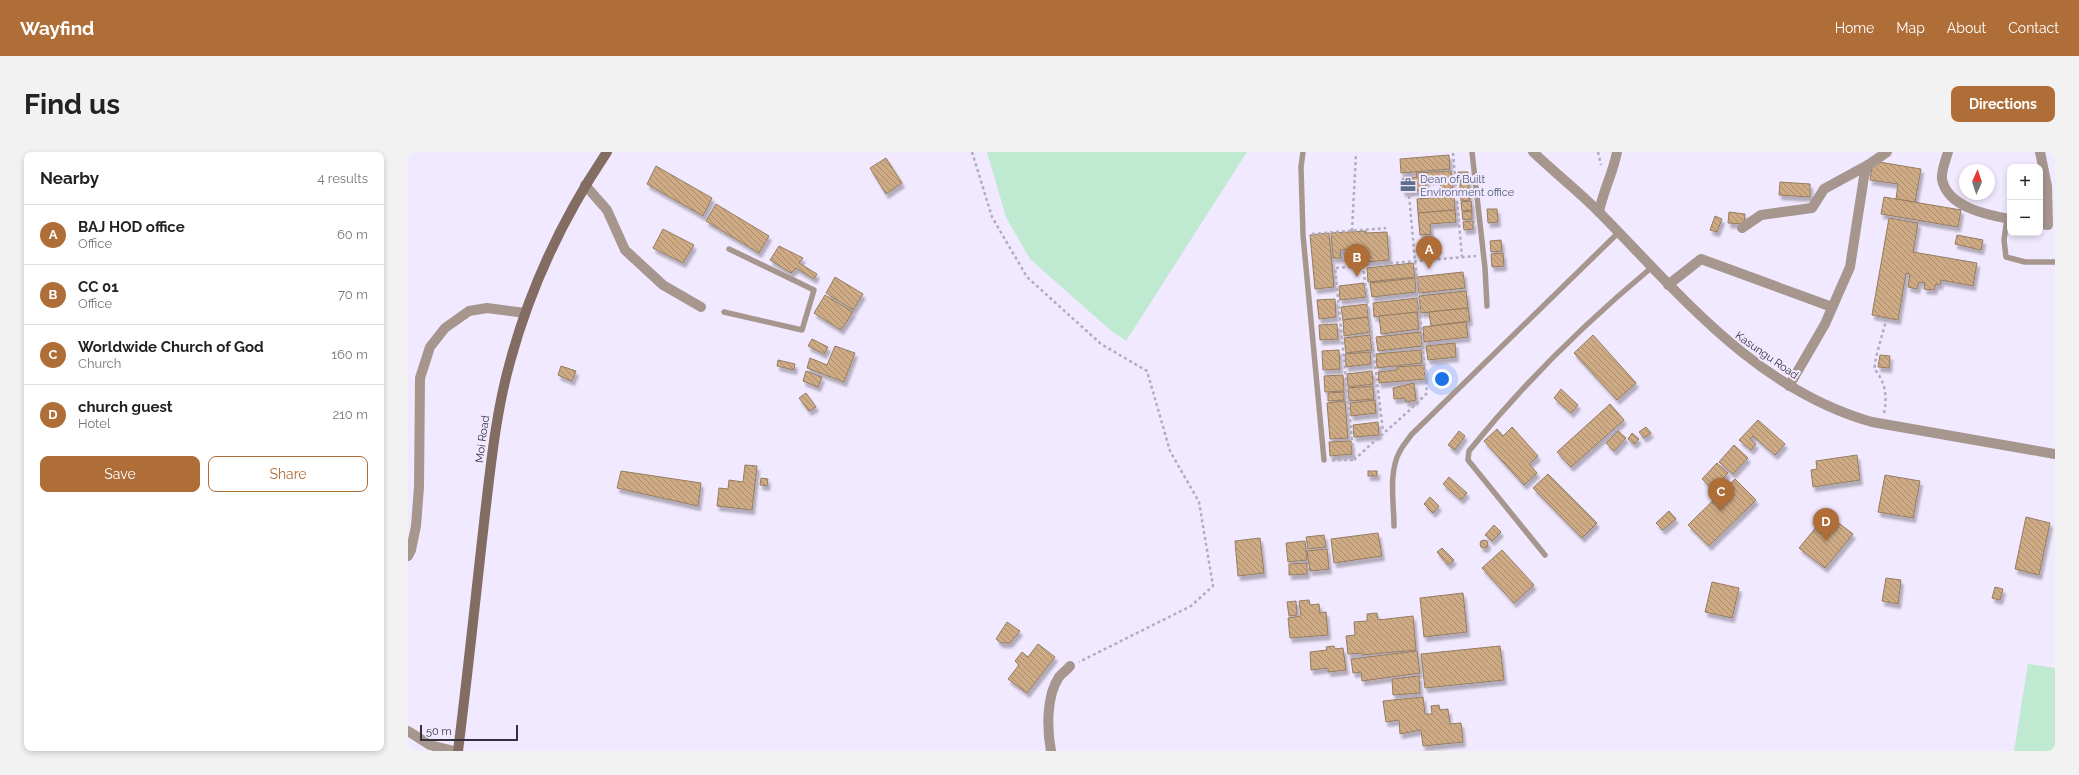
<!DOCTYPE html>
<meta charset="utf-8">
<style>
:root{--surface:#fff;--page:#f2f2f2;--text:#222;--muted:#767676;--line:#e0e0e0;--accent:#af6e38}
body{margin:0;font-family:Raleway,sans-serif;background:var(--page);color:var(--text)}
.controls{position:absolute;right:12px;top:12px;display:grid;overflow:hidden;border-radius:8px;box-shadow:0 2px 6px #0003}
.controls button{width:36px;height:36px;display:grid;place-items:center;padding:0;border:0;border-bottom:1px solid var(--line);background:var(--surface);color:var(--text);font:20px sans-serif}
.compass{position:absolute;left:1551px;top:12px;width:36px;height:36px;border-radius:50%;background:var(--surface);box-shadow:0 2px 6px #0003;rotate:3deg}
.scale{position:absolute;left:12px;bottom:10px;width:98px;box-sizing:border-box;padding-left:4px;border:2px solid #35303d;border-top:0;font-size:11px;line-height:14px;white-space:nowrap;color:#35303d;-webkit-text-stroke:3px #f1e9ff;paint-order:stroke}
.you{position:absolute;left:1034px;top:227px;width:14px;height:14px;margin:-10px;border:3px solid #fff;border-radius:50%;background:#1a73e8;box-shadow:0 0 0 6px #1a73e833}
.badge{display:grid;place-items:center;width:26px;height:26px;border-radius:50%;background:var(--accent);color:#fff;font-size:13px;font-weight:700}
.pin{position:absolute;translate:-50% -33px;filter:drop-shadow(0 1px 2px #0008)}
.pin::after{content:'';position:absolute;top:21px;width:14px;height:12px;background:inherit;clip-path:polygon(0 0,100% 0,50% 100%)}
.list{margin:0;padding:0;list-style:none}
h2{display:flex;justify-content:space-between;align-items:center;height:52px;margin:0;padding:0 16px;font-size:17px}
h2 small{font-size:13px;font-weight:400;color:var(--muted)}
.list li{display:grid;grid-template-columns:26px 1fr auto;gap:12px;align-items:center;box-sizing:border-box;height:60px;padding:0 16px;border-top:1px solid var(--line)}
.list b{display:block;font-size:15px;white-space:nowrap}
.list p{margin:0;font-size:13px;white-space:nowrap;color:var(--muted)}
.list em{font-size:13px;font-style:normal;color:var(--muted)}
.actions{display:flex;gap:8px;padding:12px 16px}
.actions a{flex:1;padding:9px 0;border:1px solid var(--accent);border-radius:8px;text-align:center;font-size:14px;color:var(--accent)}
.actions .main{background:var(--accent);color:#fff}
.map{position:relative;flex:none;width:1647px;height:599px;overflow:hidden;border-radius:8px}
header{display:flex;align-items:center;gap:24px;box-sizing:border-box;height:56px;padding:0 20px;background:var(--accent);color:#fff}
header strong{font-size:19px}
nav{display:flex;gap:22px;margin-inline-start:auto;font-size:14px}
.intro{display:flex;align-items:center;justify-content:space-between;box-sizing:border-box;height:96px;padding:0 24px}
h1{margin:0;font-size:28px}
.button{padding:10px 18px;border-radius:8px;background:var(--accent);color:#fff;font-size:14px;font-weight:700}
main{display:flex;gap:24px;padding:0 24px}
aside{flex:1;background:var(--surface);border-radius:8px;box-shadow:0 2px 6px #0003}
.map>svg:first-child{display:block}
.grass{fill:#c0e9d2}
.building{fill:url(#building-back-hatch);stroke:#957c61;filter:url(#shadow)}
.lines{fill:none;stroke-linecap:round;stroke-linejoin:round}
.path{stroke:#b3acbf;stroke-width:2.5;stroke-dasharray:3 3;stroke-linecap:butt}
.lane{stroke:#a6968e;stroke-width:5.5}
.street{stroke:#a6968e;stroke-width:10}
.secondary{stroke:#836c61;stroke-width:10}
.labels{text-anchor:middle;stroke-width:4;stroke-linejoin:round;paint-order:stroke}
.service-label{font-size:11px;fill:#4e5e75;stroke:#f1e9ff;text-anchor:start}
.street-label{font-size:11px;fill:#35303d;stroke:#f1e9ff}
</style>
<header>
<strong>Wayfind</strong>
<nav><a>Home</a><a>Map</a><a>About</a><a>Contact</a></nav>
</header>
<div class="intro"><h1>Find us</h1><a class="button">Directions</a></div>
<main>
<aside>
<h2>Nearby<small>4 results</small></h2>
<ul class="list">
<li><span class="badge">A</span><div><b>BAJ HOD office</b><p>Office</p></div><em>60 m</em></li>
<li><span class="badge">B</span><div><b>CC 01</b><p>Office</p></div><em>70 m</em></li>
<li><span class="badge">C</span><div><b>Worldwide Church of God</b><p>Church</p></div><em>160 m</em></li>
<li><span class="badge">D</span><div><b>church guest</b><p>Hotel</p></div><em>210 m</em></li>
</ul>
<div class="actions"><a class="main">Save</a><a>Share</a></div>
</aside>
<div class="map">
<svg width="1647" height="599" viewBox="0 0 1647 599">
<defs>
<pattern id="building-back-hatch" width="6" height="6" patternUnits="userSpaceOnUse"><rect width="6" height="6" fill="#ceab85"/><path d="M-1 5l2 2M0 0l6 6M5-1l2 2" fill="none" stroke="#a88c6e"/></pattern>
<filter id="shadow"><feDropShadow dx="2.5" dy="4.5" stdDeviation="1" flood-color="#0004"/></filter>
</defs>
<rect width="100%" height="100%" fill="#f1e9ff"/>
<g class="grass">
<polygon points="579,0 839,0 718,189 701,177 622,107 598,65"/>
<polygon points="1620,512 1647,516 1647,599 1606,599"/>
</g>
<g class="building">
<polygon points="1041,3 1042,17 993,21 992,7"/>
<polygon points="478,6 494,31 478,42 462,16"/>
<polygon points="1465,9 1513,17 1507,50 1488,47 1490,32 1462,28"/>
<polygon points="248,14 304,46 295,64 239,32"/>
<polygon points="1043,19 1045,36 1033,37 1032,27 1018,28 1018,38 995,40 994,27 1009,25 1008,21"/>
<polygon points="1050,20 1060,20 1060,28 1050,29"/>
<polygon points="1061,29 1061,38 1052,38 1052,30"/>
<polygon points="1372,30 1402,32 1402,45 1371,43"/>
<polygon points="1061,39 1062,48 1053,49 1052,40"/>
<polygon points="1046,44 1047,58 1010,61 1009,47"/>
<polygon points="1476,45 1553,58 1550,75 1473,62"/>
<polygon points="1063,49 1064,58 1054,59 1053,50"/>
<polygon points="308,52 361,84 351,101 298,69"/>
<polygon points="1079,57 1089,57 1090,70 1080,71"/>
<polygon points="1047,58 1048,70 1022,72 1023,82 1012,83 1010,61"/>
<polygon points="1064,59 1064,67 1055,68 1054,60"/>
<polygon points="1321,60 1337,62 1336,72 1320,71"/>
<polygon points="1307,64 1314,67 1309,80 1302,78"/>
<polygon points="1481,66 1510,71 1505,100 1569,111 1565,134 1533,128 1532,133 1528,132 1526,138 1516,137 1517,131 1511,130 1509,137 1500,135 1502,122 1498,121 1490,168 1464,163"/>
<polygon points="1065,69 1065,77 1056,78 1055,70"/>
<polygon points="255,77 286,93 275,111 245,96"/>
<polygon points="958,79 958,81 979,80 981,108 958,110 957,97 932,98 933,106 925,106 923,81"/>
<polygon points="921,81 926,135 907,137 902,83"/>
<polygon points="1549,83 1575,88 1573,98 1547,92"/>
<polygon points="1093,88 1094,99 1083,100 1082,89"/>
<polygon points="371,94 395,106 391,111 409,122 406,127 388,116 383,121 362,108"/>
<polygon points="1095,101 1096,114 1084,115 1083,102"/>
<polygon points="1005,111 1007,125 960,130 959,116"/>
<polygon points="1055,120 1057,136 1011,141 1009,125"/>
<polygon points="427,125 455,142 445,158 418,141"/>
<polygon points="1007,126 1008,140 964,145 962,131"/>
<polygon points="956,131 958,145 932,148 931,134"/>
<polygon points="1058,139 1060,156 1013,161 1011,144"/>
<polygon points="417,143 445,160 433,178 406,161"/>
<polygon points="1009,146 1011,160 966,165 965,151"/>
<polygon points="927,147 928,165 911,167 909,148"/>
<polygon points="959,152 960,165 935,168 933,155"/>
<polygon points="1060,156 1062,169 1023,174 1021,160"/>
<polygon points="1009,160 1011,177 973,182 971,164"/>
<polygon points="960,165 962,180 936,184 935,168"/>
<polygon points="1058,170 1060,185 1016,190 1015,175"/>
<polygon points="929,172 930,187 912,188 911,173"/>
<polygon points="1013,180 1014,194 970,199 968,185"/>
<polygon points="962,183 964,198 938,201 936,186"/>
<polygon points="1185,183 1228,231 1209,248 1166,201"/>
<polygon points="404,187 420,195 416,202 400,194"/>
<polygon points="1047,191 1048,205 1020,208 1018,194"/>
<polygon points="427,194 447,201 436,230 399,216 402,206 419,213"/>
<polygon points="931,198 932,217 915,218 914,199"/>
<polygon points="1013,198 1014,211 969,216 968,202"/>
<polygon points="962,200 963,212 938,215 937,202"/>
<polygon points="1472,203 1482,204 1481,216 1470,215"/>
<polygon points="370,208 387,212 386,218 369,214"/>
<polygon points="1016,213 1017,227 971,231 970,220 989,218 989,215"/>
<polygon points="153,214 168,219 164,229 150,223"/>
<polygon points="398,219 414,225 410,235 395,229"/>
<polygon points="964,219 965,232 940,235 939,222"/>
<polygon points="935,223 936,239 917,240 916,224"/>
<polygon points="1006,231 1008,248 998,250 997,246 986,247 985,236"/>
<polygon points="965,234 966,247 941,249 940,236"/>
<polygon points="1153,237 1170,253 1163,261 1146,246"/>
<polygon points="936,240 936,248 920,249 920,241"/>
<polygon points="398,241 408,255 401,259 391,246"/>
<polygon points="967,248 968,261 943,264 942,251"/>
<polygon points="937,249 940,286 922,287 919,251"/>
<polygon points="1202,252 1216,268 1163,315 1149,300"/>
<polygon points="1350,268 1377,292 1367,303 1345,284 1342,287 1348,292 1343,298 1331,288"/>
<polygon points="970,270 971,283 946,285 945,273"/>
<polygon points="1104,275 1130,304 1121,312 1129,321 1116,333 1076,289 1089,277 1095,284"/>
<polygon points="1238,275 1243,281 1236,286 1231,280"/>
<polygon points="1051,279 1057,284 1047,298 1040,293"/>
<polygon points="1210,279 1218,286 1206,299 1198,291"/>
<polygon points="1224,281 1231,287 1226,292 1220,287"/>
<polygon points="943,289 944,302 922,304 921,290"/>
<polygon points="1326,293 1340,306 1325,322 1311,310"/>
<polygon points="1449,303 1452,328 1405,335 1403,318 1409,317 1408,309"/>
<polygon points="1309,311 1320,321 1305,337 1294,327"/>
<polygon points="337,313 349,314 344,358 309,354 311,336 320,337 321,328 335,330"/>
<polygon points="213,319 293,331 290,354 209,336"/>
<rect x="960" y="319" width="9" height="5"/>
<polygon points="1140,322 1189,371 1174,386 1125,336"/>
<polygon points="1477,323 1512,329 1505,366 1470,360"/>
<polygon points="1041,325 1059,341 1053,348 1035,332"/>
<polygon points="353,326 360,327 359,334 352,333"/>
<polygon points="1327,327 1348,348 1301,394 1280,373"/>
<polygon points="1022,345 1031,354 1025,361 1016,352"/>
<polygon points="1261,359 1268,367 1255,378 1248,371"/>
<polygon points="1419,362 1445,382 1417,416 1391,396"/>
<polygon points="1618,365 1642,371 1631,423 1607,417"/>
<polygon points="1086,373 1093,380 1084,389 1077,383"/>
<polygon points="970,381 974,404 926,411 923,387"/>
<polygon points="916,383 918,395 900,397 898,385"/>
<polygon points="852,386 856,421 830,424 827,389"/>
<circle cx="1076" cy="392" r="4"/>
<polygon points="897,389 899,408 880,410 878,391"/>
<polygon points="1034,396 1046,408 1040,413 1029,400"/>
<polygon points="919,397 921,417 902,419 899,399"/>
<polygon points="1094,398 1126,433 1106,451 1074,416"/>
<polygon points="899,411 899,422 881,423 881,412"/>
<polygon points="1478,426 1493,428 1490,452 1474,449"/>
<polygon points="1304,430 1331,436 1324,466 1297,460"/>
<polygon points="1587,435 1595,437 1592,448 1584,446"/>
<polygon points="1055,441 1059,480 1016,485 1012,446"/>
<polygon points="901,448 902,453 911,452 912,461 918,460 920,483 882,486 880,466 893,464 891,449"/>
<polygon points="888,449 889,463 881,464 879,450"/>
<polygon points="969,461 970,468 1005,464 1008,498 954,503 954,501 940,502 938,484 947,483 946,470 959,469 959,462"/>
<polygon points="599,470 612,479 602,491 593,491 588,487"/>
<polygon points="630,492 647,505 619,541 600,527 611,513 607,509 614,500 620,505"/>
<polygon points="926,494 927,497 935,496 938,518 920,520 920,516 903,518 902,500 919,498 918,495"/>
<polygon points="1092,494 1096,528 1017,536 1013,502"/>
<polygon points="1009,499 1012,521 954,529 953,520 945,521 943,507"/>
<polygon points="1011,524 1012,541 985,543 984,527"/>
<polygon points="1015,545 1017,562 1024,562 1023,554 1031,553 1032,558 1040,557 1042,572 1053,571 1055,590 1015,594 1013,578 992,582 991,568 978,570 975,549"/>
</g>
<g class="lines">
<g class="path">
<polyline points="564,0 584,65 619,125 693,192 739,219 762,299 791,350 805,434 783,454 671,510"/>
<polyline points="1190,0 1193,13"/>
<polyline points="1045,1 1054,105"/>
<polyline points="944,79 948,1"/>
<polyline points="904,82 978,76"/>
<polyline points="955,113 975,279"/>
<path d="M1476 261C1479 248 1478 236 1472 225 1471 222 1468 220 1467 217 1465 211 1476 178 1478 168"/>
<polyline points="924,308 946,308 927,116 1068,104"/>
<path d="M946 308C970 285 996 265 1019 241L1001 43 1048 39"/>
</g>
<g class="lane">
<polyline points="895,0 893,15 895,83 916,308"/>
<polyline points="1064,0 1077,116 1079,154"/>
<polyline points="1599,66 1596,88 1598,105 1617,110 1647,110"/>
<polyline points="316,160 394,178 406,138 321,97"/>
<path d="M986 374C986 351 980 320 992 299 995 293 1000 288 1003 283L1210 81"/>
<path d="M1137 403 1060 308 1061 299C1115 232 1177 171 1243 116"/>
</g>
<g class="street">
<path d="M1125 0C1146 20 1169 38 1190 59 1271 141 1347 237 1464 270L1647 302"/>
<path d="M1540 0C1538 7 1533 19 1534 27 1539 55 1579 63 1602 67"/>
<polyline points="1632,0 1639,34 1640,73 1632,72"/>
<polyline points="177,33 199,58 217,98 255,133 293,155"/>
<path d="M1191 60C1195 39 1205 21 1209 0"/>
<polyline points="1334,76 1353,63 1404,56 1416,37 1460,13"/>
<polyline points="1260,133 1293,107 1424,155"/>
<polyline points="1381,234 1417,172 1442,115 1456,25 1460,13 1479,0"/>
<polyline points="0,404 3,398 8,374 11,335 12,226 22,195 37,176 61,159 79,156 117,161"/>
<polyline points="0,579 22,593 46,599"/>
<path d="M643 599C639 578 638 544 651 525 654 521 659 518 662 514"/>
</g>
<path class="secondary" d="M50 599C60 520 68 441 77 362 83 311 88 260 102 210 122 136 156 64 199 0"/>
</g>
<defs>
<symbol id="office-bare" viewBox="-9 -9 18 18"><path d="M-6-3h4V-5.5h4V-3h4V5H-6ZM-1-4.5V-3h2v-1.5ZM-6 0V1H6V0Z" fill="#5c6f8a" stroke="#f1e9ff" stroke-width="2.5" paint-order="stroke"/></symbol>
</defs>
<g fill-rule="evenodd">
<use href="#office-bare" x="989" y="22" width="22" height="22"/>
</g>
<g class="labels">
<g class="service-label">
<text x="1012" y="31">Dean of Built<tspan x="1012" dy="13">Environment office</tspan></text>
</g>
<g class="street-label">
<text transform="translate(1359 203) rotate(35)" y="4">Kasungu Road</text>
<text transform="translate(74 287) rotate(-82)" y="4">Moi Road</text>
</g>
</g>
</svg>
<div class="controls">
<button>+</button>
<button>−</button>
</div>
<svg class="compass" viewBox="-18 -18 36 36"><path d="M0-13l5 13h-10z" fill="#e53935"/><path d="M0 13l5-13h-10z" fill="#767676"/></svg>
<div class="scale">50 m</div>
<div class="you"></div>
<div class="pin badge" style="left:1021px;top:117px">A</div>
<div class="pin badge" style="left:949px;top:125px">B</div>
<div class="pin badge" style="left:1313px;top:359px">C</div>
<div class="pin badge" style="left:1418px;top:389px">D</div>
</div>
</main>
